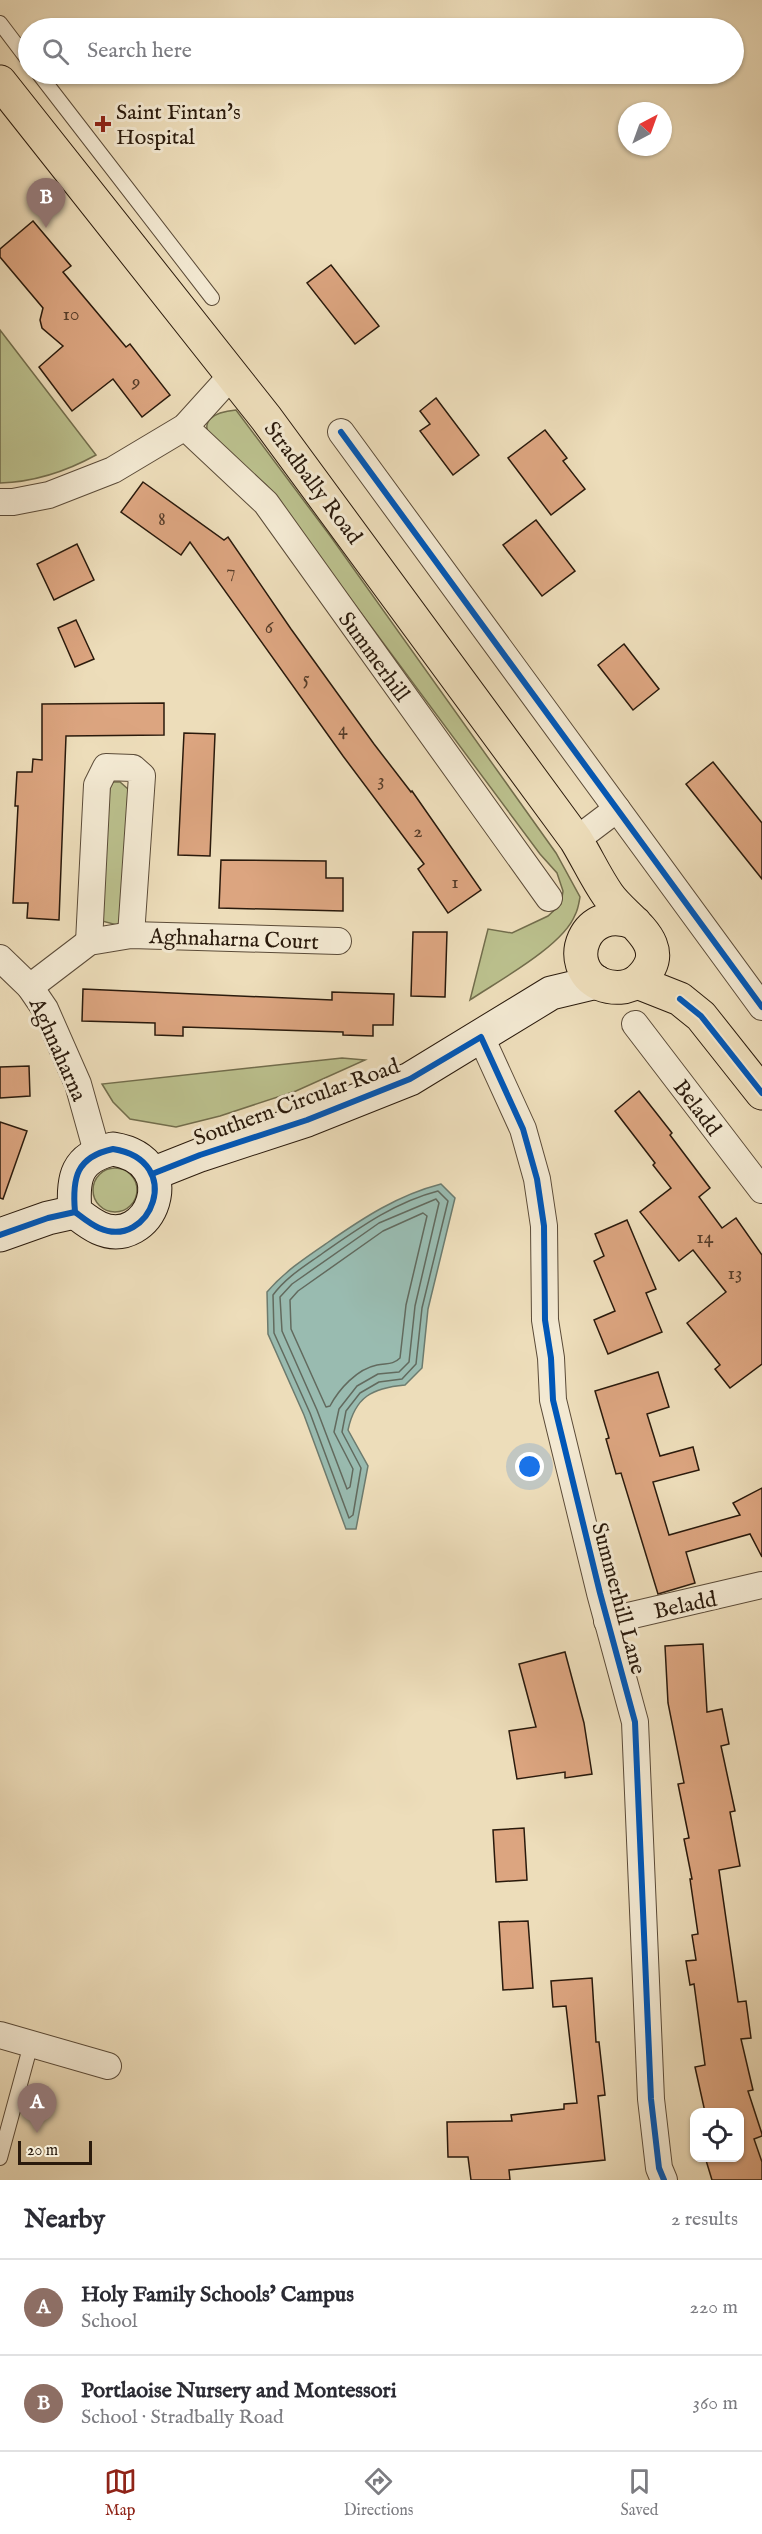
<!DOCTYPE html>
<meta charset="utf-8">
<style>
:root{--surface:#fff;--page:#f2f2f3;--text:#2b2b33;--muted:#7c7c81;--line:#e1e1e2;--accent:#8f2418}
body{margin:0;font-family:"IM FELL English",serif;background:var(--page);color:var(--text)}
.controls{position:absolute;right:18px;bottom:18px;display:grid;overflow:hidden;border-radius:12px;box-shadow:0 2px 4px #0004}
.controls button{width:54px;height:54px;display:grid;place-items:center;padding:0;border:0;border-bottom:2px solid var(--line);background:var(--surface);color:var(--text);font:30px sans-serif}
.compass{position:absolute;left:618px;top:102px;width:54px;height:54px;border-radius:50%;background:var(--surface);box-shadow:0 2px 4px #0004;rotate:41deg}
.scale{position:absolute;left:18px;bottom:15px;width:74px;box-sizing:border-box;padding-left:6px;border:3px solid #2a1a0c;border-top:0;font-size:16px;line-height:21px;white-space:nowrap;color:#2a1a0c;-webkit-text-stroke:4px #f3e9d2;paint-order:stroke}
.you{position:absolute;left:530px;top:1467px;width:21px;height:21px;margin:-15px;border:4px solid #fff;border-radius:50%;background:#1a73e8;box-shadow:0 0 0 9px #1a73e833}
.badge{display:grid;place-items:center;width:39px;height:39px;border-radius:50%;background:var(--accent);color:#fff;font-size:20px;font-weight:700}
.pin{position:absolute;translate:-50% -50px;filter:drop-shadow(0 2px 3px #0008)}
.pin::after{content:'';position:absolute;top:32px;width:21px;height:18px;background:inherit;clip-path:polygon(0 0,100% 0,50% 100%)}
.list{margin:0;padding:0;list-style:none}
h2{display:flex;justify-content:space-between;align-items:center;height:78px;margin:0;padding:0 24px;font-size:26px}
h2 small{font-size:20px;font-weight:400;color:var(--muted)}
.list li{display:grid;grid-template-columns:39px 1fr auto;gap:18px;align-items:center;box-sizing:border-box;height:96px;padding:0 24px;border-top:2px solid var(--line)}
.list b{display:block;font-size:22px;white-space:nowrap}
.list p{margin:0;font-size:20px;white-space:nowrap;color:var(--muted)}
.list em{font-size:20px;font-style:normal;color:var(--muted)}
.icon{flex:none;width:33px;height:33px;fill:none;stroke:currentColor;stroke-width:2;stroke-linecap:round;stroke-linejoin:round}
.map{position:relative;flex:none;width:762px;height:2180px;overflow:hidden}
.search{position:absolute;background:var(--surface);box-shadow:0 2px 4px #0004;left:18px;right:18px;top:18px;height:66px;display:flex;align-items:center;gap:15px;box-sizing:border-box;padding:0 21px;border-radius:33px;color:var(--muted);font-size:22px}
.sheet{height:270px;background:var(--surface)}
nav{display:flex;justify-content:space-around;align-items:center;box-sizing:border-box;height:84px;border-top:2px solid var(--line);background:var(--surface);font-size:16px;color:var(--muted)}
nav a{display:grid;justify-items:center;gap:3px}
nav .on{color:var(--accent)}
.map>svg:first-child{display:block}
.green{fill:#bbc08d;stroke:#726d4c;stroke-width:1.5}
.water{fill:#99bbb0;stroke:#6d7b6e;stroke-width:1.5}
.lines{fill:none;stroke-linecap:round;stroke-linejoin:round}
.shore{stroke:#626a5e;stroke-width:1.5}
.building{fill:#dca580;stroke:#2a1a0c;stroke-width:1.5}
.service-casing{stroke:#5b4b38;stroke-width:16}
.minor-casing{stroke:#5b4b38;stroke-width:28}
.secondary-casing{stroke:#2a1a0c;stroke-width:35}
.primary-casing{stroke:#2a1a0c;stroke-width:35}
.service{stroke:#f3e9d2;stroke-width:14}
.minor{stroke:#f3e9d2;stroke-width:26}
.secondary{stroke:#f3e9d2;stroke-width:33}
.primary{stroke:#edddba;stroke-width:33}
.cycleway-casing{stroke:#f3e9d2;stroke-width:10}
.cycleway{stroke:#0057b8;stroke-width:6}
.poi-dot{fill:#8f2418;stroke:#f3e9d2;stroke-width:2}
.labels{text-anchor:middle;stroke-width:6;stroke-linejoin:round;paint-order:stroke}
.number-label{font-size:20px;fill:#563d29}
.poi-label{font-size:22px;fill:#2a1a0c;stroke:#f3e9d2;text-anchor:start}
.street-label{font-size:22px;fill:#2a1a0c;stroke:#f3e9d2}
</style>
<div class="map">
<svg width="762" height="2180" viewBox="0 0 762 2180">
<rect width="100%" height="100%" fill="#edddba"/>
<filter id="stains"><feTurbulence type="fractalNoise" baseFrequency=".00333" numOctaves="4"/><feColorMatrix values="0 0 0 0 .2 0 0 0 0 .09 0 0 0 0 .02 0 0 0 .5 -.17"/></filter>
<radialGradient id="worn" r=".72"><stop offset=".6" stop-color="#630" stop-opacity="0"/><stop offset="1" stop-color="#630" stop-opacity=".3"/></radialGradient>
<g class="green">
<path d="M0 330 96 455C67 471 33 482 0 483Z"/>
<path d="M236 410 331 537 556 853 580 897C579 903 578 910 575 915 563 946 498 981 470 1000L488 929 512 933 548 916 561 904 563 891 557 873 540 854 266 485 214 443C196 420 215 412 236 410Z"/>
<polygon points="110,782 120,782 128,789 123,919 117,925 102,921"/>
<polygon points="342,1058 365,1060 296,1091 220,1116 176,1127 130,1119 113,1102 102,1084"/>
<circle cx="115" cy="1190" r="22"/>
</g>
<path class="water" d="M441 1184 455 1198 428 1309 422 1368 405 1385C372 1388 355 1397 348 1430L368 1466 356 1529H346L304 1415 268 1334 267 1292C284 1272 305 1258 327 1243 363 1218 398 1195 441 1184Z"/>
<g class="lines">
<g class="shore">
<path d="M438 1191 448 1201 422 1308 416 1364 402 1379 379 1382 360 1393 346 1411 342 1432 361 1468 353 1515 349 1518 310 1413 274 1333 273 1295C286 1277 305 1266 323 1253 359 1228 395 1202 438 1191Z"/>
<polygon points="436,1199 439,1203 415,1306 409,1362 399,1372 378,1374 357,1386 339,1409 334,1432 353,1469 350,1487 347,1489 317,1410 282,1331 280,1297 292,1284 379,1223"/>
<path d="M423 1213 427 1216 406 1305 400 1358C393 1365 387 1363 377 1365 357 1369 339 1389 330 1406L326 1407 291 1329 290 1300 298 1291 383 1231Z"/>
</g>
</g>
<g class="building">
<polygon points="33,221 71,266 63,272 126,347 130,344 170,395 142,417 113,379 72,411 39,367 63,346 42,328 40,320 43,308 0,257 0,249"/>
<polygon points="331,265 379,326 355,344 307,283"/>
<polygon points="436,398 479,455 453,475 420,431 430,424 420,411"/>
<polygon points="545,430 567,458 563,461 585,489 551,515 508,458"/>
<polygon points="143,482 224,540 228,537 291,629 374,744 411,792 412,791 481,890 448,913 418,869 424,864 343,756 190,542 181,555 121,512"/>
<polygon points="536,520 575,571 542,596 503,545"/>
<polygon points="77,544 94,580 54,600 37,564"/>
<polygon points="76,620 94,659 75,667 58,628"/>
<polygon points="624,644 659,689 633,710 598,665"/>
<polygon points="164,703 164,735 66,736 59,920 27,918 28,903 13,903 18,806 15,806 17,772 32,772 33,759 42,760 42,704"/>
<polygon points="184,733 215,734 210,856 178,855"/>
<polygon points="713,762 762,823 762,879 686,784"/>
<polygon points="221,860 326,861 326,878 343,878 343,911 219,908"/>
<polygon points="413,932 447,932 445,997 411,996"/>
<polygon points="83,989 332,1000 332,992 394,994 393,1025 373,1025 373,1036 343,1035 343,1032 183,1027 183,1036 155,1035 155,1023 82,1021"/>
<polygon points="29,1066 30,1096 0,1098 0,1067"/>
<polygon points="639,1091 672,1133 670,1135 710,1188 699,1197 722,1228 736,1218 762,1255 762,1364 730,1388 715,1369 720,1365 687,1323 726,1292 693,1250 679,1261 640,1212 671,1188 653,1165 655,1163 615,1111"/>
<polygon points="0,1122 27,1131 3,1199 0,1198"/>
<polygon points="627,1220 656,1289 646,1293 662,1332 608,1354 594,1320 615,1311 594,1261 604,1256 595,1234"/>
<polygon points="658,1372 669,1407 647,1414 660,1456 693,1447 699,1470 653,1482 669,1535 740,1515 733,1503 762,1488 762,1557 750,1534 686,1552 695,1583 658,1594 621,1473 616,1474 606,1439 609,1438 595,1391"/>
<polygon points="703,1644 707,1712 722,1709 729,1744 721,1746 735,1811 730,1812 740,1866 719,1870 738,2002 746,2001 751,2038 741,2039 753,2090 748,2091 762,2134 762,2136 754,2139 762,2162 762,2180 712,2180 705,2157 740,2157 740,2112 705,2112 695,2067 705,2065 694,1984 690,1985 686,1961 696,1960 692,1935 698,1934 690,1879 692,1879 684,1839 689,1838 678,1784 684,1783 668,1703 665,1646"/>
<polygon points="565,1652 584,1723 592,1774 565,1778 565,1772 517,1779 509,1731 536,1727 519,1664"/>
<polygon points="524,1828 527,1880 496,1882 493,1830"/>
<polygon points="528,1921 533,1988 503,1990 499,1922"/>
<polygon points="592,1978 596,2042 599,2042 605,2095 598,2096 605,2160 509,2170 510,2180 471,2180 468,2157 448,2157 447,2122 512,2121 511,2115 564,2109 564,2104 577,2103 566,2006 553,2007 551,1981"/>
</g>
<g class="lines">
<defs>
<g id="service">
<polyline points="0,23 28,60"/>
<polyline points="39,74 212,298"/>
<polyline points="0,2158 31,2044"/>
</g>
<g id="minor">
<polyline points="185,427 266,503 549,898"/>
<polyline points="341,432 762,1007"/>
<polyline points="0,502 13,502 49,495 113,470 185,427 232,375"/>
<polyline points="576,840 617,809"/>
<polyline points="89,942 97,785 106,767 133,768 142,776 131,935"/>
<polyline points="0,958 30,987 45,1009 78,1084 97,1152"/>
<polyline points="30,987 89,942 131,935 338,941"/>
<polyline points="635,1024 762,1190"/>
<polyline points="481,1037 523,1129 537,1179 544,1226 545,1320 551,1358 553,1400 600,1593 635,1722 651,2099 659,2168 664,2180"/>
<polyline points="607,1621 762,1585"/>
<polyline points="0,2035 108,2066"/>
</g>
<g id="secondary">
<path d="M113 1149C187 1161 150 1251 99 1228 90 1224 83 1218 75 1212 72 1178 76 1157 113 1149Z"/>
<polyline points="152,1174 200,1155 307,1120 410,1079 551,993 597,982"/>
<polyline points="0,1235 48,1218 75,1212"/>
</g>
<g id="primary">
<path d="M0 82 266 418 576 840C587 858 596 878 608 895 625 920 677 945 639 980 628 989 613 989 600 984 562 966 584 902 635 923"/>
<polyline points="637,982 680,999 701,1016 762,1093"/>
</g>
</defs>
<use href="#service" class="service-casing"/>
<use href="#minor" class="minor-casing"/>
<use href="#secondary" class="secondary-casing"/>
<use href="#primary" class="primary-casing"/>
<use href="#service" class="service"/>
<use href="#minor" class="minor"/>
<use href="#secondary" class="secondary"/>
<use href="#primary" class="primary"/>
<defs>
<g id="cycleway">
<polyline points="341,432 762,1007"/>
<polyline points="680,999 701,1016 762,1093"/>
<path d="M113 1149C187 1161 150 1251 99 1228 90 1224 83 1218 75 1212 72 1178 76 1157 113 1149Z"/>
<polyline points="152,1174 200,1155 307,1120 410,1079 481,1037 523,1129 537,1179 544,1226 545,1320 551,1358 553,1400 600,1593 635,1722 651,2099 659,2168 664,2180"/>
<polyline points="0,1235 48,1218 75,1212"/>
</g>
</defs>
<use href="#cycleway" class="cycleway-casing"/>
<use href="#cycleway" class="cycleway"/>
</g>
<path class="poi-dot" d="M100 115h6v6h6v6h-6v6h-6v-6h-6v-6h6z"/>
<g class="labels">
<g class="number-label">
<text x="71" y="320">10</text>
<text x="136" y="387">9</text>
<text x="162" y="525">8</text>
<text x="231" y="577">7</text>
<text x="269" y="633">6</text>
<text x="306" y="684">5</text>
<text x="343" y="735">4</text>
<text x="381" y="786">3</text>
<text x="418" y="837">2</text>
<text x="455" y="888">1</text>
<text x="705" y="1243">14</text>
<text x="735" y="1279">13</text>
</g>
<g class="poi-label">
<text x="116" y="119">Saint Fintan's<tspan x="116" dy="25">Hospital</tspan></text>
</g>
<g class="street-label">
<text transform="translate(314 482) rotate(53)" y="8">Stradbally Road</text>
<text transform="translate(375 656) rotate(54)" y="8">Summerhill</text>
<text transform="translate(234 938) rotate(2)" y="8">Aghnaharna Court</text>
<text transform="translate(59 1049) rotate(66)" y="8">Aghnaharna</text>
<text transform="translate(296 1101) rotate(-20)" y="8">Southern Circular Road</text>
<text transform="translate(698 1107) rotate(53)" y="8">Beladd</text>
<text transform="translate(620 1598) rotate(75)" y="8">Summerhill Lane</text>
<text transform="translate(685 1604) rotate(-12)" y="8">Beladd</text>
</g>
</g>
<rect width="100%" height="100%" filter="url(#stains)"/>
<rect width="100%" height="100%" fill="url(#worn)"/>
</svg>
<div class="controls">
<button><svg class="icon" aria-label="locate" viewBox="0 0 24 24"><circle cx="12" cy="12" r="6"/><path d="M12 2v4M12 18v4M2 12h4M18 12h4"/></svg></button>
</div>
<svg class="compass" viewBox="-18 -18 36 36"><path d="M0-13l5 13h-10z" fill="#e53935"/><path d="M0 13l5-13h-10z" fill="#7c7c81"/></svg>
<div class="scale">20 m</div>
<div class="you"></div>
<div class="pin badge" style="left:37px;top:2133px;background:#8d6e63">A</div>
<div class="pin badge" style="left:46px;top:228px;background:#8d6e63">B</div>
<div class="search"><svg class="icon" aria-label="search" viewBox="0 0 24 24"><circle cx="10" cy="10" r="6"/><path d="M15 15l6 6"/></svg>Search here</div>
</div>
<section class="sheet">
<h2>Nearby<small>2 results</small></h2>
<ul class="list">
<li><span class="badge" style="background:#8d6e63">A</span><div><b>Holy Family Schools' Campus</b><p>School</p></div><em>220 m</em></li>
<li><span class="badge" style="background:#8d6e63">B</span><div><b>Portlaoise Nursery and Montessori</b><p>School · Stradbally Road</p></div><em>360 m</em></li>
</ul>
</section>
<nav>
<a class="on"><svg class="icon" aria-label="map" viewBox="0 0 24 24"><path d="M3 6l6-2 6 2 6-2v14l-6 2-6-2-6 2zM9 4v14M15 6v14"/></svg>Map</a>
<a><svg class="icon" aria-label="directions" viewBox="0 0 24 24"><path d="M12 3l9 9-9 9-9-9zM9 14v-3h6M13 9l2 2-2 2"/></svg>Directions</a>
<a><svg class="icon" aria-label="saved" viewBox="0 0 24 24"><path d="M7 4h10v16l-5-4-5 4z"/></svg>Saved</a>
</nav>
